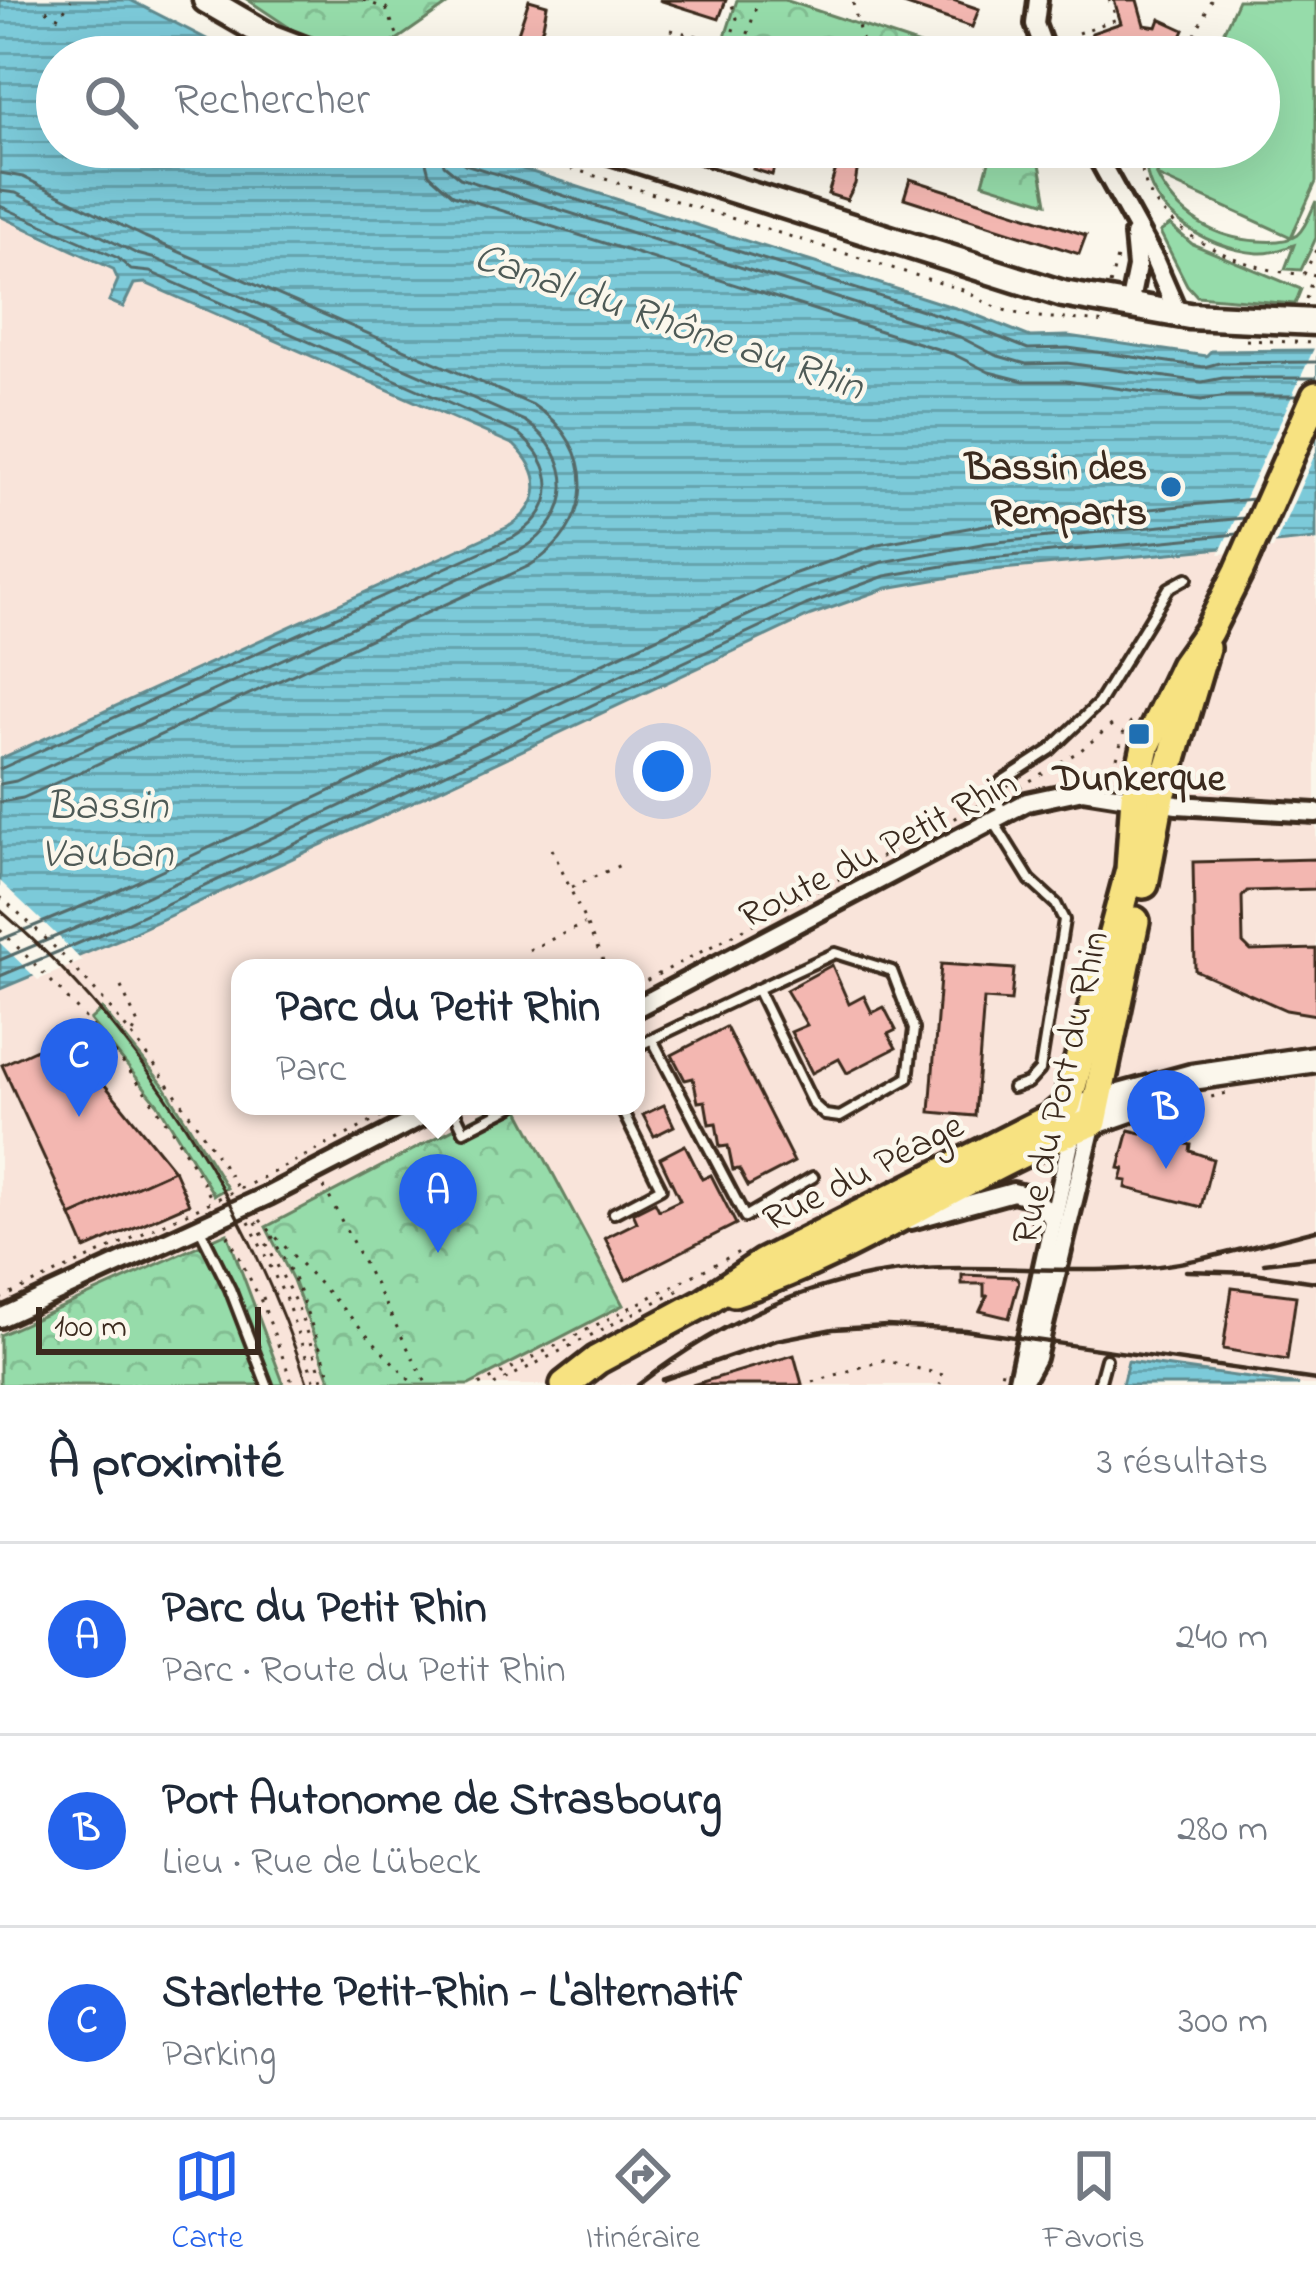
<!DOCTYPE html>
<html lang="fr">
<meta charset="utf-8">
<style>
:root{--surface:#fff;--page:#f6f6f7;--text:#1f2937;--muted:#747a83;--line:#e0e1e3;--accent:#2563eb}
body{margin:0;font-family:"Indie Flower",sans-serif;background:var(--page);color:var(--text)}
.scale{position:absolute;left:36px;bottom:30px;width:225px;box-sizing:border-box;padding-left:12px;border:6px solid #3b2a1e;border-top:0;font-size:33px;line-height:42px;white-space:nowrap;color:#3b2a1e;-webkit-text-stroke:9px #fbf7ec;paint-order:stroke}
.you{position:absolute;left:663px;top:771px;width:42px;height:42px;margin:-30px;border:9px solid #fff;border-radius:50%;background:#1a73e8;box-shadow:0 0 0 18px #1a73e833}
.badge{display:grid;place-items:center;width:78px;height:78px;border-radius:50%;background:var(--accent);color:#fff;font-size:39px;font-weight:700}
.pin{position:absolute;translate:-50% -99px;filter:drop-shadow(0 3px 6px #0008)}
.pin::after{content:'';position:absolute;top:63px;width:42px;height:36px;background:inherit;clip-path:polygon(0 0,100% 0,50% 100%)}
.popup{position:absolute;left:231px;top:959px;width:414px;height:156px;box-sizing:border-box;display:grid;place-content:center;border-radius:24px;background:var(--surface);filter:drop-shadow(0 3px 9px #0005);font-size:39px;white-space:nowrap;color:var(--muted)}
.popup b{font-size:45px;color:var(--text)}
.popup::after{content:'';position:absolute;left:50%;top:100%;margin-left:-24px;border:24px solid transparent;border-top-color:var(--surface)}
.list{margin:0;padding:0;list-style:none}
h2{display:flex;justify-content:space-between;align-items:center;height:156px;margin:0;padding:0 48px;font-size:51px}
h2 small{font-size:39px;font-weight:400;color:var(--muted)}
.list li{display:grid;grid-template-columns:78px 1fr auto;gap:36px;align-items:center;box-sizing:border-box;height:192px;padding:0 48px;border-top:3px solid var(--line)}
.list b{display:block;font-size:45px;white-space:nowrap}
.list p{margin:0;font-size:39px;white-space:nowrap;color:var(--muted)}
.list em{font-size:39px;font-style:normal;color:var(--muted)}
.icon{flex:none;width:66px;height:66px;fill:none;stroke:currentColor;stroke-width:2;stroke-linecap:round;stroke-linejoin:round}
.map{position:relative;flex:none;width:1316px;height:1385px;overflow:hidden}
.search{position:absolute;background:var(--surface);box-shadow:0 12px 48px #0002;left:36px;right:36px;top:36px;height:132px;display:flex;align-items:center;gap:30px;box-sizing:border-box;padding:0 42px;border-radius:66px;color:var(--muted);font-size:45px}
.sheet{height:732px;background:var(--surface)}
nav{display:flex;justify-content:space-around;align-items:center;box-sizing:border-box;height:168px;border-top:3px solid var(--line);background:var(--surface);font-size:33px;color:var(--muted)}
nav a{display:grid;justify-items:center;gap:6px}
nav .on{color:var(--accent)}
.map>svg:first-child{display:block}
.built{fill:#f9e4da;fill-rule:evenodd}
.grass{fill:#96dcaa;stroke:#688364;stroke-width:3}
.park{fill:url(#park-crowns);stroke:#688364;stroke-width:3}
.water{fill:url(#water-rules);stroke:#618a8e;stroke-width:3}
.pier{fill:#fbf7ec}
.lines{fill:none;stroke-linecap:round;stroke-linejoin:round}
.shore{stroke:#556a69;stroke-width:3}
.building{fill:#f3b7b1;stroke:#3b2a1e;stroke-width:3}
.lane-casing{stroke:#3b2a1e;stroke-width:16}
.street-casing{stroke:#3b2a1e;stroke-width:26}
.secondary-casing{stroke:#3b2a1e;stroke-width:33}
.primary-casing{stroke:#3b2a1e;stroke-width:36}
.path{stroke:#3b2a1e;stroke-width:3;stroke-dasharray:3 9;stroke-linecap:butt}
.lane{stroke:#fbf7ec;stroke-width:8}
.street{stroke:#fbf7ec;stroke-width:16}
.secondary{stroke:#fbf7ec;stroke-width:24}
.primary{stroke:#f7e281;stroke-width:27}
.tram{stroke:#3b2a1e;stroke-width:3}
.rail{stroke:#3b2a1e;stroke-width:4.5}
.poi-dot{fill:#1f6fb2;stroke:#fbf7ec;stroke-width:4.5}
.labels{text-anchor:middle;stroke-width:9;stroke-linejoin:round;paint-order:stroke}
.poi-label{font-size:39px;font-weight:bold;fill:#3b2a1e;stroke:#fbf7ec;text-anchor:end}
.street-label{font-size:39px;fill:#3b2a1e;stroke:#fbf7ec}
.water-label{font-size:42px;font-style:italic;fill:#4e5a56;stroke:#fbf7ec}
</style>
<div class="map">
<svg width="1316" height="1385" viewBox="0 0 1316 1385">
<defs>
<pattern id="park-crowns" width="20" height="18" patternUnits="userSpaceOnUse" patternTransform="scale(3)"><rect width="20" height="18" fill="#96dcaa"/><path d="M2 6a3 3 0 1 1 6 0M12 15a3 3 0 1 1 6 0" fill="none" stroke="#82bd92"/></pattern>
<pattern id="water-rules" width="6" height="5" patternUnits="userSpaceOnUse" patternTransform="scale(3)"><rect width="6" height="5" fill="#7bcad9"/><path d="M0 2.5h6" fill="none" stroke="#66a4af"/></pattern>
</defs>
<rect width="100%" height="100%" fill="#fbf7ec"/>
<filter id="ink" filterUnits="userSpaceOnUse"><feTurbulence type="fractalNoise" baseFrequency=".00833" numOctaves="2"/><feDisplacementMap in="SourceGraphic" scale="24" xChannelSelector="R" yChannelSelector="G"/><feConvolveMatrix kernelMatrix="1 2 1 2 8 2 1 2 1" color-interpolation-filters="sRGB"/></filter>
<g filter="url(#ink)">
<path class="built" d="M0 216 44 239 514 445 534 469 992 570 1316 539V1385H0ZM240 968H636V1106H240Z"/>
<g class="grass">
<path d="M1238 0H1316V182L1291 237 1157 176C1177 216 1215 239 1259 241 1271 242 1287 242 1297 235 1306 227 1311 212 1316 201V238L1301 270 1285 269 1294 245C1282 249 1271 254 1258 253 1207 250 1133 206 1148 147H1161L1157 174 1170 147H1259V57H1212Z"/>
<polygon points="1170,225 1192,244 1301,289 1295,304 1197,296 1187,285 1160,232"/>
<polygon points="102,1009 165,1087 227,1188 214,1195 158,1104 90,1020"/>
</g>
<g class="park">
<polygon points="248,0 454,0 372,57 296,32"/>
<polygon points="737,0 785,0 956,57 769,57 725,37"/>
<polygon points="993,147 1047,147 1039,158 1047,203 983,183"/>
<polygon points="497,1106 517,1106 623,1305 469,1385 332,1385 293,1280 266,1227"/>
<polygon points="227,1233 284,1385 0,1385 0,1335"/>
</g>
<g class="water">
<path d="M0 0H130L242 57H57V147H454L971 313 1030 337 1068 336 1206 356 1211 351 1316 350V539L992 570 887 588 811 615 120 939 0 989V759L508 527C545 504 543 473 514 445L145 283 134 284 123 307 109 301 118 280 113 269 0 216Z"/>
<polygon points="1128,1361 1299,1385 1122,1385"/>
</g>
<g class="pier">
<polygon points="1316,344 1316,452 1273,549 1219,554"/>
<polygon points="0,881 59,937 82,961 38,980 0,943"/>
</g>
<g class="lines">
<g class="shore">
<polyline points="422,147 429,174 453,195 953,354 989,372 1024,381 1066,381 1201,400 1227,396 1298,396"/>
<polyline points="440,147 444,165 460,178 960,337 995,355 1026,364 1067,363 1202,382 1223,378 1316,378"/>
<polyline points="456,147 457,158 465,164 966,324 1028,349 1068,348 1204,367 1219,363 1316,362"/>
<path d="M0 173 23 177 145 237 533 405C600 447 595 527 529 566L23 798 0 802"/>
<path d="M0 191 16 193 137 254 156 259 525 421C577 458 576 518 521 550L16 781 0 784"/>
<path d="M0 206 118 258 131 270 150 272 519 434C558 467 559 510 514 537L0 769"/>
<polyline points="0,940 102,898 793,574 878,544 985,525 1253,499"/>
<polyline points="0,960 109,914 800,591 882,562 987,543 1244,518"/>
<polyline points="0,976 115,928 806,605 885,576 990,558 1237,534"/>
</g>
</g>
<g class="building">
<polygon points="529,0 547,5 543,26 530,57 510,57"/>
<polygon points="659,0 726,0 719,19"/>
<polygon points="892,0 953,0 979,9 972,27"/>
<polygon points="1114,0 1137,0 1144,25 1157,27 1160,19 1184,30 1172,57 1143,57 1148,46 1139,37 1099,53 1094,51 1089,41 1092,33 1121,23"/>
<polygon points="760,147 780,147 772,175 753,169"/>
<polygon points="841,153 859,159 855,184 847,200 828,194"/>
<polygon points="910,179 1086,235 1079,254 904,198"/>
<polygon points="1316,859 1316,889 1247,891 1242,897 1243,943 1251,951 1316,949 1316,1015 1286,1010 1195,970 1193,862"/>
<polygon points="941,964 1014,969 1011,1001 984,999 975,1116 930,1112"/>
<polygon points="832,965 849,1004 864,996 872,1013 884,1007 896,1030 888,1034 896,1048 847,1073 839,1059 812,1073 791,1032 807,1025 786,990"/>
<polygon points="726,1027 794,1162 748,1186 739,1169 733,1170 728,1146 720,1147 716,1123 709,1124 705,1101 698,1102 693,1078 685,1080 672,1055"/>
<polygon points="65,1036 174,1170 71,1216 2,1065"/>
<polygon points="664,1105 674,1126 654,1136 643,1115"/>
<polygon points="1129,1130 1191,1145 1190,1151 1213,1159 1201,1207 1126,1188 1127,1181 1121,1180 1124,1169 1119,1168"/>
<polygon points="685,1145 702,1179 711,1175 736,1224 626,1280 605,1238 637,1222 633,1213 655,1202 659,1210 680,1200 660,1158"/>
<polygon points="174,1170 189,1204 85,1249 71,1216"/>
<polygon points="962,1275 1016,1277 1019,1281 1009,1318 980,1311 987,1296 984,1296 984,1284 962,1284"/>
<polygon points="1232,1288 1296,1296 1287,1360 1223,1349"/>
<polygon points="794,1355 802,1384 799,1385 692,1385"/>
</g>
<g class="lines">
<defs>
<g id="lane">
<polyline points="1004,815 995,796 1001,782 1050,750 1098,704 1169,588 1187,578"/>
<polyline points="994,822 1030,880 1056,904 1064,920 1040,1070 1028,1083 1013,1088"/>
<polyline points="652,1039 745,1217 813,1177"/>
<path d="M636 1047C702 1015 768 984 835 953L892 971 914 1029 908 1078 840 1117 825 1115 813 1104 757 989"/>
<polyline points="452,1106 464,1131 513,1106"/>
<polyline points="614,1213 661,1188 620,1106"/>
<polyline points="199,1227 230,1289 267,1385"/>
<polyline points="1099,1385 1106,1359"/>
</g>
<g id="street">
<polyline points="1038,0 1035,24 1047,57"/>
<polyline points="1092,147 1154,259 1178,314"/>
<polyline points="1129,306 1137,267 1134,235"/>
<polyline points="636,1008 1027,802 1083,790 1177,805 1316,813"/>
<polyline points="911,1220 1013,1192 1036,1198 1052,1218"/>
<polyline points="0,1318 269,1195 442,1106"/>
<polyline points="1017,1384 1073,1130"/>
<polyline points="1021,1385 1036,1358 1093,1122"/>
</g>
<g id="secondary">
<polyline points="206,0 270,37 322,57"/>
<polyline points="599,147 1063,294 1189,316 1316,322"/>
<polyline points="1061,1113 1192,1077 1316,1059"/>
<polyline points="1093,1122 1170,1095"/>
</g>
<g id="primary">
<polyline points="1144,884 1159,803 1205,648"/>
<path d="M734 1292C861 1251 970 1169 1093 1122L1135 921"/>
<polyline points="565,1385 597,1360 703,1303 763,1263 1053,1117 1067,1105 1130,870 1135,796 1146,746 1184,666 1208,632 1239,571 1316,396"/>
</g>
</defs>
<use href="#lane" class="lane-casing"/>
<use href="#street" class="street-casing"/>
<use href="#secondary" class="secondary-casing"/>
<use href="#primary" class="primary-casing"/>
<g class="path">
<polyline points="363,0 386,9 395,0"/>
<polyline points="853,3 865,57"/>
<polyline points="386,9 407,57"/>
<polyline points="46,10 59,18 71,0"/>
<polyline points="671,30 729,43 737,18 730,0"/>
<polyline points="1078,33 1117,19 1109,0"/>
<polyline points="693,57 713,53 729,43 738,56"/>
<polyline points="741,57 758,0"/>
<polyline points="965,57 986,44"/>
<polyline points="1185,57 1211,0"/>
<path d="M502 147 966 291C1017 325 1050 314 1105 323"/>
<path d="M1144 147C1124 221 1246 274 1304 274L1316 250"/>
<polyline points="1110,285 1118,254"/>
<polyline points="1306,299 1316,267"/>
<polyline points="1246,340 1314,343"/>
<polyline points="1111,781 1124,731 1135,718"/>
<polyline points="1020,787 1081,750 1113,724"/>
<polyline points="552,849 606,967"/>
<polyline points="572,887 625,863"/>
<path d="M0 897C97 978 174 1086 240 1192"/>
<path d="M0 930C83 1010 160 1097 212 1200"/>
<polyline points="529,950 584,924"/>
<polyline points="636,986 984,803"/>
<polyline points="121,987 138,1024 132,1035"/>
<polyline points="1188,1103 1231,1092"/>
<polyline points="324,1187 427,1385"/>
<polyline points="1031,1219 1033,1240"/>
<polyline points="260,1220 414,1385"/>
<polyline points="249,1222 285,1297 316,1385"/>
<polyline points="256,1222 298,1308 325,1385"/>
<polyline points="228,1235 264,1307 293,1385"/>
<polyline points="272,1236 294,1278 334,1385"/>
<polyline points="0,1299 252,1183 403,1106"/>
<polyline points="262,1299 280,1292"/>
<polyline points="813,1382 884,1360 943,1375 940,1385"/>
<polyline points="479,1385 739,1252"/>
<polyline points="494,1385 679,1290"/>
<polyline points="999,1385 1003,1365"/>
</g>
<use href="#lane" class="lane"/>
<use href="#street" class="street"/>
<use href="#secondary" class="secondary"/>
<use href="#primary" class="primary"/>
<path class="tram" d="M0 910C145 1035 248 1205 308 1385"/>
<g class="rail">
<polyline points="1264,1263 1316,1257"/>
<polyline points="1186,1271 1254,1273 1316,1282"/>
<polyline points="662,1380 777,1340 833,1329 887,1326 965,1330 1316,1380"/>
<path d="M638 1385C722 1320 817 1275 924 1269 991 1265 1059 1273 1127 1269 1191 1266 1254 1245 1316 1230"/>
</g>
</g>
</g>
<g class="poi-dot">
<circle cx="1171" cy="487" r="12"/>
<rect x="1127" y="722" width="24" height="24" rx="6"/>
</g>
<g class="labels">
<g class="poi-label">
<text x="1147" y="479">Bassin des<tspan x="1147" dy="45">Remparts</tspan></text>
<text x="1139" y="790" text-anchor="middle">Dunkerque</text>
</g>
<g class="street-label">
<text transform="translate(877 847) rotate(-27)" y="14">Route du Petit Rhin</text>
<text transform="translate(1058 1087) rotate(-77)" y="14">Rue du Port du Rhin</text>
<text transform="translate(862 1170) rotate(-27)" y="14">Rue du Péage</text>
</g>
<g class="water-label">
<text transform="translate(670 319) rotate(19)" y="15">Canal du Rhône au Rhin</text>
<text x="107" y="818">Bassin<tspan x="107" dy="48">Vauban</tspan></text>
</g>
</g>
</svg>
<div class="scale">100 m</div>
<div class="you"></div>
<div class="pin badge" style="left:438px;top:1253px">A</div>
<div class="popup"><b>Parc du Petit Rhin</b>Parc</div>
<div class="pin badge" style="left:1166px;top:1169px">B</div>
<div class="pin badge" style="left:79px;top:1117px">C</div>
<div class="search"><svg class="icon" aria-label="search" viewBox="0 0 24 24"><circle cx="10" cy="10" r="6"/><path d="M15 15l6 6"/></svg>Rechercher</div>
</div>
<section class="sheet">
<h2>À proximité<small>3 résultats</small></h2>
<ul class="list">
<li><span class="badge">A</span><div><b>Parc du Petit Rhin</b><p>Parc · Route du Petit Rhin</p></div><em>240 m</em></li>
<li><span class="badge">B</span><div><b>Port Autonome de Strasbourg</b><p>Lieu · Rue de Lübeck</p></div><em>280 m</em></li>
<li><span class="badge">C</span><div><b>Starlette Petit-Rhin - L'alternatif</b><p>Parking</p></div><em>300 m</em></li>
</ul>
</section>
<nav>
<a class="on"><svg class="icon" aria-label="map" viewBox="0 0 24 24"><path d="M3 6l6-2 6 2 6-2v14l-6 2-6-2-6 2zM9 4v14M15 6v14"/></svg>Carte</a>
<a><svg class="icon" aria-label="directions" viewBox="0 0 24 24"><path d="M12 3l9 9-9 9-9-9zM9 14v-3h6M13 9l2 2-2 2"/></svg>Itinéraire</a>
<a><svg class="icon" aria-label="saved" viewBox="0 0 24 24"><path d="M7 4h10v16l-5-4-5 4z"/></svg>Favoris</a>
</nav>
